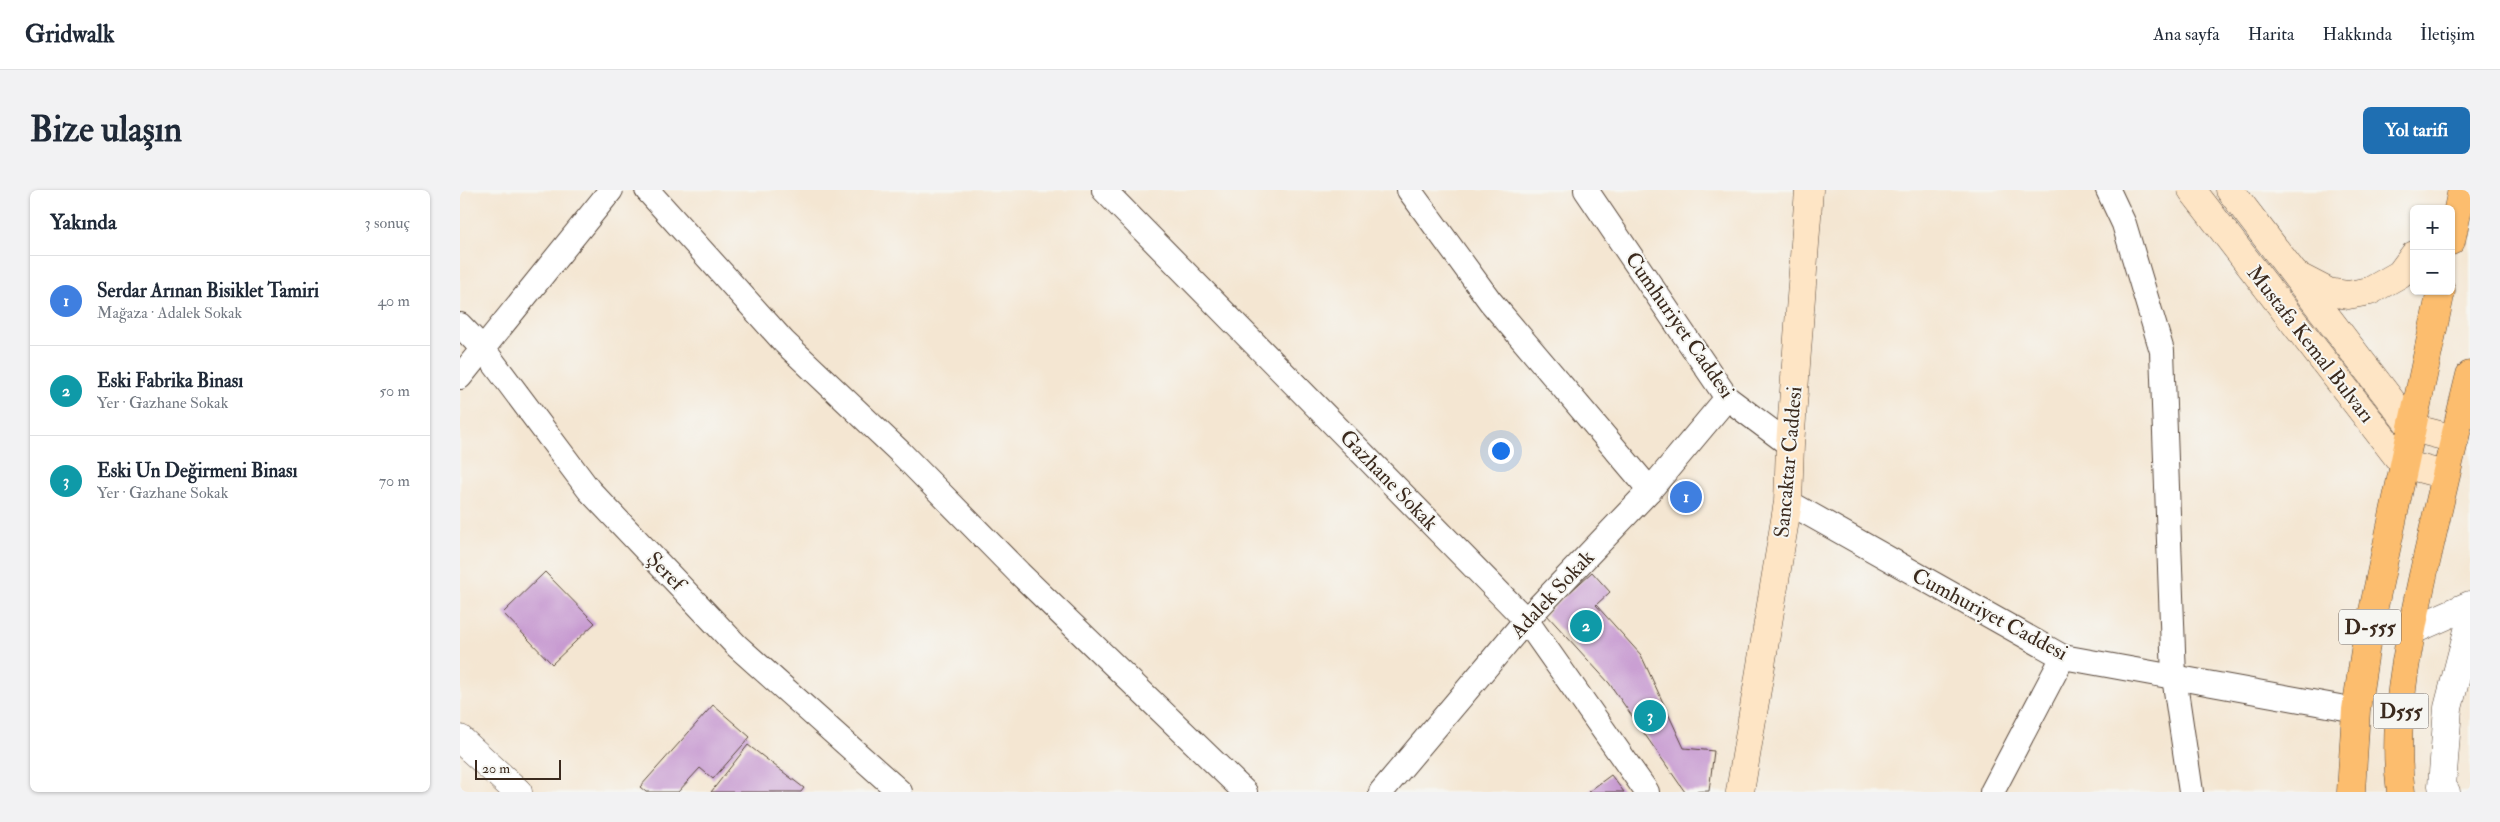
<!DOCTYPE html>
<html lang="tr">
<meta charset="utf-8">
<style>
:root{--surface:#fff;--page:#f2f2f3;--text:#1f2937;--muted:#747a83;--line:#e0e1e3;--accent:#1f6fb2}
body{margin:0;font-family:"IM FELL Double Pica",serif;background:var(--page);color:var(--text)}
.controls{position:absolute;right:15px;top:15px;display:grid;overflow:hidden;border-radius:8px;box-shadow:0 1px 4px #0004}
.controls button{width:45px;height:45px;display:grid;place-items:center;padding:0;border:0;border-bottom:1px solid var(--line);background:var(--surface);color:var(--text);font:25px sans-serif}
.scale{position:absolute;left:15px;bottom:12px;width:86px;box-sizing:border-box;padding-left:5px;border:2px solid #3b2a1e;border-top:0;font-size:14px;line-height:18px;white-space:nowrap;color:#3b2a1e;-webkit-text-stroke:4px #f6f6f2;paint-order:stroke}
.you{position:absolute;left:1040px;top:260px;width:18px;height:18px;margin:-12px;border:4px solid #fff;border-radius:50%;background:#1a73e8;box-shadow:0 0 0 8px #1a73e833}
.badge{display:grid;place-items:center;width:32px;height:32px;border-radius:50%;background:var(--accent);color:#fff;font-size:16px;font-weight:700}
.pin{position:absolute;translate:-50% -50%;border:2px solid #fff;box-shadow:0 1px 5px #0006}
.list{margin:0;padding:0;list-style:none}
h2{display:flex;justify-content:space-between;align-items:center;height:65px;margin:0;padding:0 20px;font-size:21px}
h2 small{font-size:16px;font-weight:400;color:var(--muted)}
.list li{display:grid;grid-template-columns:32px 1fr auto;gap:15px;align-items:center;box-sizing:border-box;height:90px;padding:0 20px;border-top:1px solid var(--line)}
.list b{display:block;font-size:19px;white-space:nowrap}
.list p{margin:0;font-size:16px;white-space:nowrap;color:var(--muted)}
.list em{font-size:16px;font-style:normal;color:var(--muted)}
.map{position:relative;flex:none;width:2010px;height:602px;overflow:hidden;border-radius:8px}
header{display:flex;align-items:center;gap:30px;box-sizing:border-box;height:70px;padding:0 25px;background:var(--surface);border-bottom:1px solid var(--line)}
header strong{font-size:24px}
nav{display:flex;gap:28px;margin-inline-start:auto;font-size:18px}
.intro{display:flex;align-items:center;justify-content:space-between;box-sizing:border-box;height:120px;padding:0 30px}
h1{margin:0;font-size:35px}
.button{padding:12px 22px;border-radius:8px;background:var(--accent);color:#fff;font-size:18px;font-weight:700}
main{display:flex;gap:30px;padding:0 30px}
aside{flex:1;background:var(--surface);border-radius:8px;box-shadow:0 1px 4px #0004}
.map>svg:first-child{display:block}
.building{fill:#c89bd1}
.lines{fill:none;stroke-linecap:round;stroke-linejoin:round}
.minor-casing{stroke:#574639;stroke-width:26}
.tertiary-casing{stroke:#574639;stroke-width:29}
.secondary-casing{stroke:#574639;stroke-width:29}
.trunk-casing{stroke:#574639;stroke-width:29}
.minor{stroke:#fff;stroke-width:24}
.tertiary{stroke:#fff;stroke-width:28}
.secondary{stroke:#fee5c5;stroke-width:28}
.trunk{stroke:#fcbd6e;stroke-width:28}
.labels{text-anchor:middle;stroke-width:4;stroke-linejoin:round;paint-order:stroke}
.shield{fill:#f6f6f2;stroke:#73675e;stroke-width:1}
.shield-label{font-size:20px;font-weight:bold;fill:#3b2a1e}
.street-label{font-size:21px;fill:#3b2a1e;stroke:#f6f6f2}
</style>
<header>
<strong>Gridwalk</strong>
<nav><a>Ana sayfa</a><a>Harita</a><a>Hakkında</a><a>İletişim</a></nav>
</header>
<div class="intro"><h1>Bize ulaşın</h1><a class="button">Yol tarifi</a></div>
<main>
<aside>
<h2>Yakında<small>3 sonuç</small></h2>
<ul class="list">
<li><span class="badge" style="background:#3f7fe0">1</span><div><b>Serdar Arınan Bisiklet Tamiri</b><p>Mağaza · Adalek Sokak</p></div><em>40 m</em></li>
<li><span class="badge" style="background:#0f9aa8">2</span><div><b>Eski Fabrika Binası</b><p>Yer · Gazhane Sokak</p></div><em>50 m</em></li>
<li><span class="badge" style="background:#0f9aa8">3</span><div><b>Eski Un Değirmeni Binası</b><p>Yer · Gazhane Sokak</p></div><em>70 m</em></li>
</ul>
</aside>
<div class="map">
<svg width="2010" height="602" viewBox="0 0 2010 602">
<rect width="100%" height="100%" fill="#f6f6f2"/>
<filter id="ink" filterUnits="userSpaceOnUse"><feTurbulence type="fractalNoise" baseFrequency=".02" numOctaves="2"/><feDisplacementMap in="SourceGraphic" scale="10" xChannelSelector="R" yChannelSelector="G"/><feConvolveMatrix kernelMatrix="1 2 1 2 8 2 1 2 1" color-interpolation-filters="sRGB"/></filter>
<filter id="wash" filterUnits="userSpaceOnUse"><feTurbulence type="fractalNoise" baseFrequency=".0096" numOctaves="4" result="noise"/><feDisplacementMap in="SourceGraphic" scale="20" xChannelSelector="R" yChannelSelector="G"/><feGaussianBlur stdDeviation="1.12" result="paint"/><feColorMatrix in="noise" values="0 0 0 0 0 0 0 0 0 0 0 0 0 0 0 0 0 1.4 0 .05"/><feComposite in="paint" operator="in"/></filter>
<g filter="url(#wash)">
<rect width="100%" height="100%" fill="#f4e6d2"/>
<g id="blocks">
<g class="building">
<polygon points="85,382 135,433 92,474 43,423"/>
<polygon points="1132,382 1150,402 1136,415 1181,465 1224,558 1254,561 1249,601 1225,602 1149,493 1086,424"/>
<polygon points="253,515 290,547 253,589 240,578 218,602 186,602 180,597"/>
<polygon points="288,555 344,598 341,602 251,602"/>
<polygon points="1151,585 1164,602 1128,602"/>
</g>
</g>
</g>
<g filter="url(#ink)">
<use href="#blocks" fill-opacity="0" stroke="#574639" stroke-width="1"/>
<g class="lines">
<defs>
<g id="minor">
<polyline points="187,0 324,152 440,262 559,383 785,602"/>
<polyline points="644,0 1066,430 1187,602"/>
<polyline points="949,0 1030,111 1190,300"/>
<polyline points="1126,0 1267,208 1330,255"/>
<polyline points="1648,0 1664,34 1702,161 1714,487 1731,602"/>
<polyline points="0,135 24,160 129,300 277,456 440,602"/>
<polyline points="0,187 151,0"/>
<polyline points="1328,312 1603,467 1896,520"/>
<polyline points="921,602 1066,430 1190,300 1267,208"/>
<polyline points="1532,602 1603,467"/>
</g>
<g id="tertiary">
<polyline points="1951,441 2010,415"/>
<polyline points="0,549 58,602"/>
<polyline points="1986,602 1982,596 1988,518 2010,433"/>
</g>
<g id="secondary">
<polyline points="1732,0 1943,274 1985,285"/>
<polyline points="1770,0 1952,238 1995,249"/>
<polyline points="1839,87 1868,102 1888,105 1910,101 1940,84 1954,65"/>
<polyline points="1280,602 1328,312 1330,255 1349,0"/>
</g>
<g id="trunk">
<polyline points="1991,51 2002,0"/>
<polyline points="1891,602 1896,520 1906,454 1981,101"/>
<path d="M1941 602C1931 530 1949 450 1964 381 1979 315 1994 250 2010 185"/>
</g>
</defs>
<use href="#minor" class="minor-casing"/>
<use href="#tertiary" class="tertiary-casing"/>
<use href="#secondary" class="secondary-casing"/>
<use href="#trunk" class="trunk-casing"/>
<use href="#minor" class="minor"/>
<use href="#tertiary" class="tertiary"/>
<use href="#secondary" class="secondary"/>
<use href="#trunk" class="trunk"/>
</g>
</g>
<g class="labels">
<g class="shield">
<rect x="1879" y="419.5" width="62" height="35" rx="4"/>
<rect x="1913.5" y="503.5" width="55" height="35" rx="4"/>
</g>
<g class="shield-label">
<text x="1910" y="444">D-555</text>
<text x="1941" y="528">D555</text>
</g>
<g class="street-label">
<text transform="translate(1220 135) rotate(55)" y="7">Cumhuriyet Caddesi</text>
<text transform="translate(1851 154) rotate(52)" y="7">Mustafa Kemal Bulvarı</text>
<text transform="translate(1328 272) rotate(-85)" y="7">Sancaktar Caddesi</text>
<text transform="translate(929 290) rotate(46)" y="7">Gazhane Sokak</text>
<text transform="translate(206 381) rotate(46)" y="7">Şeref</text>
<text transform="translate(1092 404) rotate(-47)" y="7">Adalek Sokak</text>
<text transform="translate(1530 424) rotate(28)" y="7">Cumhuriyet Caddesi</text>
</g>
</g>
</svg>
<div class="controls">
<button>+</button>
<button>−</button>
</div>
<div class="scale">20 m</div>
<div class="you"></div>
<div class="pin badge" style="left:1226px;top:307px;background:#3f7fe0">1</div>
<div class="pin badge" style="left:1126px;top:436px;background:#0f9aa8">2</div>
<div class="pin badge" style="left:1190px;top:526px;background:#0f9aa8">3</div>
</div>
</main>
